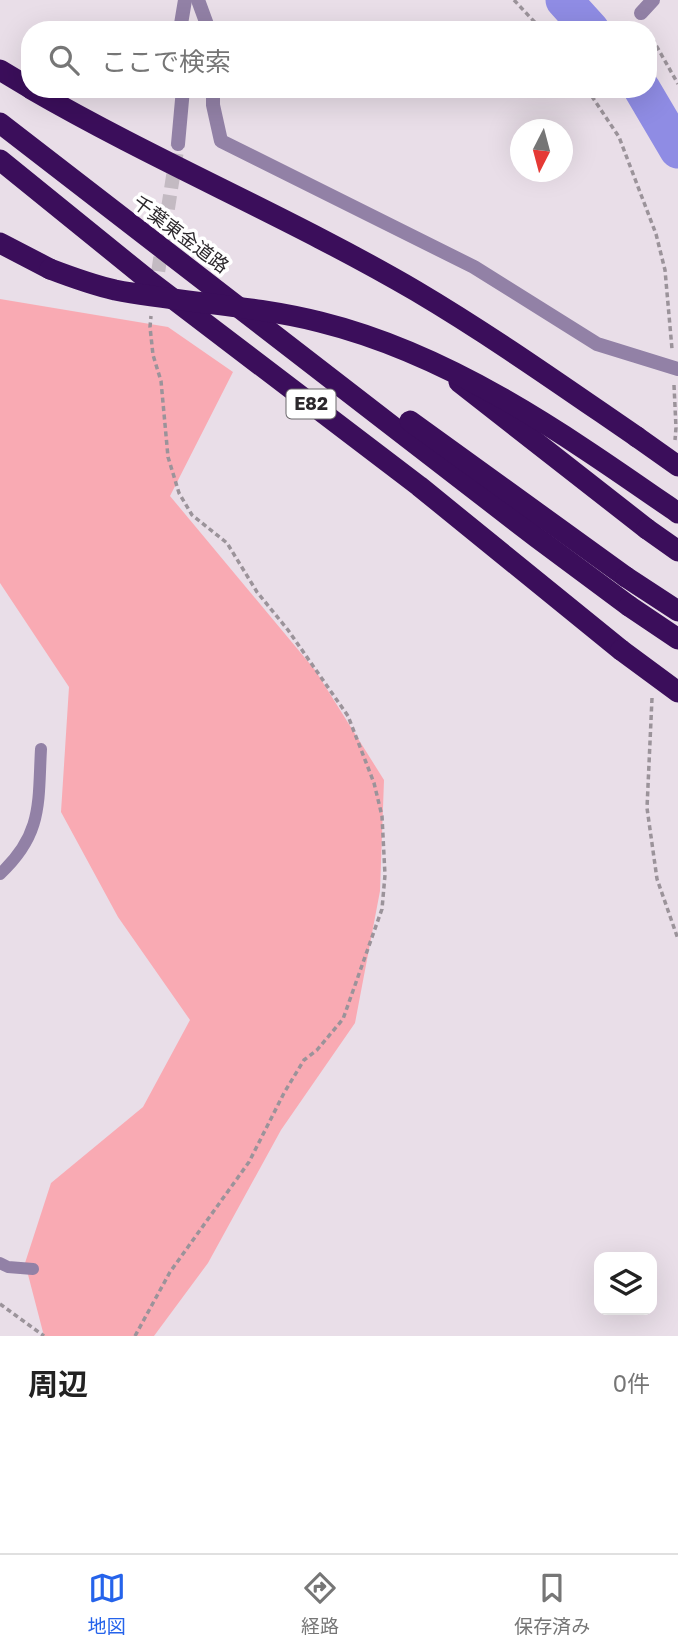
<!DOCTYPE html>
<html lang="ja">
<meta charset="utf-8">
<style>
:root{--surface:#fff;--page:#f2f2f2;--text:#222;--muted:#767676;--line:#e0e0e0;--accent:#2563eb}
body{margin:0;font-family:"Golos Text","Noto Sans JP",sans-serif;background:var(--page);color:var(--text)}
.controls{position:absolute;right:21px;bottom:21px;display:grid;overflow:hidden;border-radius:14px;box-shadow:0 7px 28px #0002}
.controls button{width:63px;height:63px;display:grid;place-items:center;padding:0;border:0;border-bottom:2px solid var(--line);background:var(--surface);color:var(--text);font:35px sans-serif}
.compass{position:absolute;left:510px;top:119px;width:63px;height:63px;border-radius:50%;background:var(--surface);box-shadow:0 7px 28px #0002;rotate:186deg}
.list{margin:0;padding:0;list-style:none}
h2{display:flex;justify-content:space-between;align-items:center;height:91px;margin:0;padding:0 28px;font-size:30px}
h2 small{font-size:23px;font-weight:400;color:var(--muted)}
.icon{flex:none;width:38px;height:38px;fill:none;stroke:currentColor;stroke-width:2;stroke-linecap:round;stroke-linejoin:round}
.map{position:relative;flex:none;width:678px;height:1336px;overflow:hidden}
.search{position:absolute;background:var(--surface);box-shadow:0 7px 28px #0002;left:21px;right:21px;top:21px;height:77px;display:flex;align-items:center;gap:18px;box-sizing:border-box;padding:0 24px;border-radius:28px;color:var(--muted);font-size:26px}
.sheet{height:217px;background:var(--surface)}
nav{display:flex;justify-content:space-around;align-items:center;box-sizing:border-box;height:98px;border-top:2px solid var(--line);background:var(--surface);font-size:19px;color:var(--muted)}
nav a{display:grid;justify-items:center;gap:4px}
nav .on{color:var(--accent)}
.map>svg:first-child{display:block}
.green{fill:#f9aab3}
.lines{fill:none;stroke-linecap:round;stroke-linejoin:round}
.river{stroke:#8f8ce4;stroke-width:37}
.minor-tunnel{stroke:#c3bac2;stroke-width:14;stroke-dasharray:14 7;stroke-linecap:butt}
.path{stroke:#9b939a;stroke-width:3.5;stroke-dasharray:5 3.5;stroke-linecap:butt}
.service{stroke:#9281a6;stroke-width:12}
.minor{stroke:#9281a6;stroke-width:14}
.motorway{stroke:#3b0e5b;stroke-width:21}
.motorway-bridge{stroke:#3b0e5b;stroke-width:21}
.labels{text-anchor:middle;stroke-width:7;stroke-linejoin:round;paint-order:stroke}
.shield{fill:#fff;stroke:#6b686b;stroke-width:2}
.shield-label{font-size:18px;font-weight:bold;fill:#2c282c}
.street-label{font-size:19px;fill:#2c282c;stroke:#fff}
</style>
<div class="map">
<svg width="678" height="1336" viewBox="0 0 678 1336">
<rect width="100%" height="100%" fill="#e9dee8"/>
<polygon class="green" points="0,299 168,327 233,372 170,496 315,670 384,780 380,891 355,1023 281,1130 208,1263 154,1336 44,1336 25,1263 51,1183 143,1107 190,1020 118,917 61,812 69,687 0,583"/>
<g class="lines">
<g class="river">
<polyline points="564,0 591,30"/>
<polyline points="642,89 678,150"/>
</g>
<polyline class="minor-tunnel" points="155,292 178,144"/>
<g class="path">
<polyline points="514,0 542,30"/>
<polyline points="648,31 678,84"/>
<polyline points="587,89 619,137 656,234 665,270 672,349"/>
<polyline points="674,385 676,428 675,440"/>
<polyline points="652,698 647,808 657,879 678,939"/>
<polyline points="0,1304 44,1336"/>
<polyline points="135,1336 170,1272 249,1162 284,1093 304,1060 317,1050 343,1019 382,909 385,875 382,816 374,783 348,716 288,630 257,592 227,543 192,515 179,493 168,457 161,381 153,355 150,327 151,316"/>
</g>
<g class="service">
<path d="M0 874C43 834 38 803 41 749"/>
<polyline points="0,1263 8,1267 33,1269"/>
</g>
<g class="minor">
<polyline points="198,0 209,30"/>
<polyline points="641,13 653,0"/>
<polyline points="180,30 185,0"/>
<polyline points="213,89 213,105 221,141 474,267 597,344 678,369"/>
<polyline points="178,144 183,89"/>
</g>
<g class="motorway">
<polyline points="0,70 30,88"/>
<path d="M31 89C157 162 291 218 416 291 492 336 564 387 637 437"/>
<polyline points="0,123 536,537 629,606"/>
<polyline points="0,160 147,279 419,486 621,650"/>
<polyline points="0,243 50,269"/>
<polyline points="459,382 647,529"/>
<polyline points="410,421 626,577"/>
</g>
<g class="motorway-bridge">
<path d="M50 269C71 277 93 285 115 290 183 303 253 305 320 322 453 355 567 436 678 513"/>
<polyline points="637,437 678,466"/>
<polyline points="647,529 678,551"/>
<polyline points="626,577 678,611"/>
<polyline points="629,606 678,639"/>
<polyline points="621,650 678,692"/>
</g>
</g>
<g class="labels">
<rect class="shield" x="286.5" y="389.5" width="49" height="29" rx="5"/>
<g class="shield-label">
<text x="311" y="410">E82</text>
</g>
<g class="street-label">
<text transform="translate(181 234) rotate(37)" y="7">千葉東金道路</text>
</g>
</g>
</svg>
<div class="controls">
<button><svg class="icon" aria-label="layers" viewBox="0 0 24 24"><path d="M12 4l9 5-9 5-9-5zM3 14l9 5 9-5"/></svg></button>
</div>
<svg class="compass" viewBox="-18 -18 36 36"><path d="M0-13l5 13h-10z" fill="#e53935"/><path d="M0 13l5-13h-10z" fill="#767676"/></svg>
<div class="search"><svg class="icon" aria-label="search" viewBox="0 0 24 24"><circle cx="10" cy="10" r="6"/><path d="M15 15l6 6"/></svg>ここで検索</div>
</div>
<section class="sheet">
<h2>周辺<small>0件</small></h2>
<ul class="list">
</ul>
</section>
<nav>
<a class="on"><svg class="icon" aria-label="map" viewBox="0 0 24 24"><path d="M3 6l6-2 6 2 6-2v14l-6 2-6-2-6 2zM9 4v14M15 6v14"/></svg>地図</a>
<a><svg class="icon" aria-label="directions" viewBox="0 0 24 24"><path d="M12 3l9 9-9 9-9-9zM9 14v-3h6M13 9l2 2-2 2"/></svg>経路</a>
<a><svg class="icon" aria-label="saved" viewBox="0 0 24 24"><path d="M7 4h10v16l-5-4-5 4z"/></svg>保存済み</a>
</nav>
